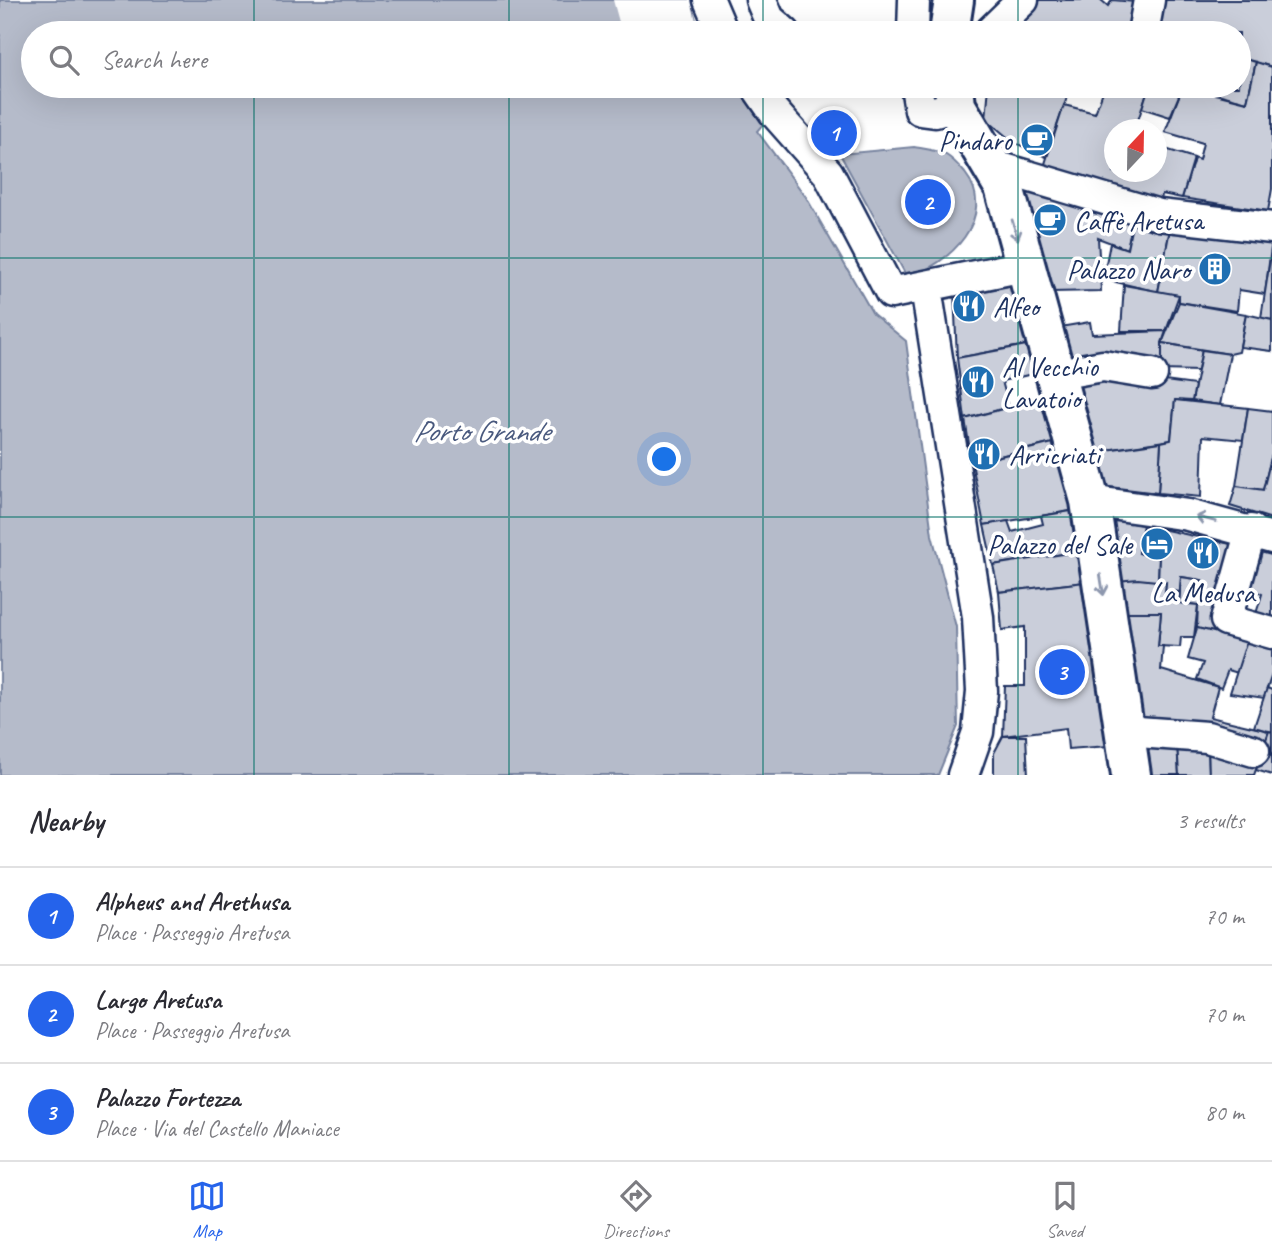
<!DOCTYPE html>
<meta charset="utf-8">
<style>
:root{--surface:#fff;--page:#f7f7f7;--text:#2b2b33;--muted:#7c7c81;--line:#e1e1e2;--accent:#2563eb}
body{margin:0;font-family:Caveat,sans-serif;background:var(--page);color:var(--text)}
.compass{position:absolute;left:1104px;top:119px;width:63px;height:63px;border-radius:50%;background:var(--surface);box-shadow:0 7px 28px #0002;rotate:22deg}
.you{position:absolute;left:665px;top:460px;width:24px;height:24px;margin:-18px;border:5px solid #fff;border-radius:50%;background:#1a73e8;box-shadow:0 0 0 10px #1a73e833}
.badge{display:grid;place-items:center;width:46px;height:46px;border-radius:50%;background:var(--accent);color:#fff;font-size:23px;font-weight:700}
.pin{position:absolute;translate:-50% -50%;border:4px solid #fff;box-shadow:0 2px 7px #0006}
.list{margin:0;padding:0;list-style:none}
h2{display:flex;justify-content:space-between;align-items:center;height:91px;margin:0;padding:0 28px;font-size:30px}
h2 small{font-size:23px;font-weight:400;color:var(--muted)}
.list li{display:grid;grid-template-columns:46px 1fr auto;gap:21px;align-items:center;box-sizing:border-box;height:98px;padding:0 28px;border-top:2px solid var(--line)}
.list b{display:block;font-size:26px;white-space:nowrap}
.list p{margin:0;font-size:23px;white-space:nowrap;color:var(--muted)}
.list em{font-size:23px;font-style:normal;color:var(--muted)}
.icon{flex:none;width:38px;height:38px;fill:none;stroke:currentColor;stroke-width:2;stroke-linecap:round;stroke-linejoin:round}
.map{position:relative;flex:none;width:1272px;height:775px;overflow:hidden}
.search{position:absolute;background:var(--surface);box-shadow:0 7px 28px #0002;left:21px;right:21px;top:21px;height:77px;display:flex;align-items:center;gap:18px;box-sizing:border-box;padding:0 24px;border-radius:38px;color:var(--muted);font-size:26px}
.sheet{height:385px;background:var(--surface)}
nav{display:flex;justify-content:space-around;align-items:center;box-sizing:border-box;height:98px;border-top:2px solid var(--line);background:var(--surface);font-size:19px;color:var(--muted)}
nav a{display:grid;justify-items:center;gap:4px}
nav .on{color:var(--accent)}
.map>svg:first-child{display:block}
.water{fill:#b5bbca;stroke:#77839f;stroke-width:2}
.pier{fill:#fff}
.building{fill:#caceda;stroke:#1b2f5e;stroke-width:2}
.lines{fill:none;stroke-linecap:round;stroke-linejoin:round}
.street-casing{stroke:#1b2f5e;stroke-width:35}
.secondary-casing{stroke:#1b2f5e;stroke-width:44}
.street{stroke:#fff;stroke-width:30}
.secondary{stroke:#fff;stroke-width:38}
.oneway{stroke:#8d97ae}
.grid{fill:none;stroke:#0f766e;stroke-width:2;stroke-opacity:0.55}
.labels{text-anchor:middle;stroke-width:7;stroke-linejoin:round;paint-order:stroke}
.poi-label{font-size:28px;fill:#1b2f5e;stroke:#fff;text-anchor:start}
.water-label{font-size:30px;font-style:italic;fill:#49597e;stroke:#fff}
</style>
<div class="map">
<svg width="1272" height="775" viewBox="0 0 1272 775">
<rect width="100%" height="100%" fill="#fff"/>
<filter id="ink" filterUnits="userSpaceOnUse"><feTurbulence type="fractalNoise" baseFrequency=".0143" numOctaves="2"/><feDisplacementMap in="SourceGraphic" scale="14" xChannelSelector="R" yChannelSelector="G"/><feConvolveMatrix kernelMatrix="1 2 1 2 8 2 1 2 1" color-interpolation-filters="sRGB"/></filter>
<g filter="url(#ink)">
<g class="water">
<polygon points="0,0 691,0 699,33 33,33 33,86 737,86 764,123 757,131 806,197 873,314 906,341 932,535 956,627 958,726 938,775 0,775"/>
<path d="M914 147C925 149 936 150 946 155 953 159 960 167 965 173 999 216 949 266 907 277L840 154Z"/>
</g>
<polygon class="pier" points="613,0 691,0 699,33 622,33"/>
<g class="building">
<polygon points="1040,0 1101,0 1108,6 1112,0 1136,2 1126,33 1007,33"/>
<polygon points="1160,0 1272,0 1272,67 1239,58 1239,33 1157,33"/>
<polygon points="1241,58 1256,62 1247,102 1195,88 1196,86 1239,86"/>
<polygon points="1256,62 1272,67 1272,189 1268,211 1182,198 1194,158 1199,160 1203,143 1165,132 1183,86 1247,102"/>
<polygon points="989,86 1071,86 1046,157 1013,142 986,119"/>
<polygon points="1105,86 1149,86 1135,130 1114,130 1114,172 1156,172 1156,146 1194,158 1182,198 1162,194 1161,202 1043,170 1064,105 1095,113"/>
<polygon points="1149,86 1183,86 1170,117 1142,108"/>
<polygon points="1024,187 1133,220 1127,249 1098,238 1101,291 1051,292"/>
<polygon points="1133,220 1170,229 1158,292 1103,279 1110,243 1127,249"/>
<polygon points="1170,229 1272,240 1265,294 1239,290 1237,311 1179,302 1179,295 1158,292"/>
<polygon points="1272,247 1272,320 1261,318"/>
<polygon points="1012,285 1032,344 957,358 954,292"/>
<polygon points="1124,285 1179,295 1166,331 1121,331"/>
<polygon points="1179,302 1246,314 1239,352 1230,354 1162,343"/>
<polygon points="1246,314 1272,320 1272,351 1240,347"/>
<polygon points="1090,322 1092,334 1166,331 1162,343 1162,370 1071,366 1060,327"/>
<polygon points="1162,343 1202,350 1198,371 1162,370"/>
<polygon points="1032,344 1041,372 1002,381 1009,407 965,419 957,358"/>
<polygon points="1202,350 1230,354 1220,405 1192,401"/>
<polygon points="1105,373 1195,385 1192,401 1175,400 1171,440 1093,452 1073,376"/>
<polygon points="1048,397 1061,441 972,463 965,419"/>
<polygon points="1175,400 1248,408 1243,440 1203,436 1201,497 1158,493 1161,442 1171,440"/>
<polygon points="1248,408 1272,411 1272,454 1263,490 1236,486"/>
<polygon points="1061,441 1077,510 984,525 972,463"/>
<polygon points="1161,442 1158,493 1101,486 1093,452"/>
<polygon points="1272,454 1272,519 1230,506 1236,486 1263,490"/>
<polygon points="1077,510 1082,551 993,565 984,525 1008,521 1012,532 1043,524 1041,516"/>
<polygon points="1109,519 1143,525 1139,553 1159,558 1158,582 1117,581"/>
<polygon points="1143,525 1240,546 1224,600 1200,595 1202,580 1181,577 1180,592 1165,591 1166,582 1158,582 1159,558 1139,553"/>
<polygon points="1254,548 1272,555 1272,622 1255,617 1262,594 1241,585"/>
<polygon points="1082,551 1085,582 999,592 993,565"/>
<polygon points="1181,577 1202,580 1200,595 1224,600 1216,633 1197,628 1198,605 1179,603"/>
<polygon points="1138,579 1166,582 1165,591 1180,592 1179,603 1198,605 1194,637 1181,637 1180,647 1158,646 1161,612 1120,612 1117,581"/>
<polygon points="1085,582 1109,746 1068,749 1066,728 1003,736 1005,686 1025,686 1025,627 1002,630 999,592"/>
<polygon points="1120,612 1161,612 1158,646 1163,646 1161,670 1218,687 1210,717 1269,731 1265,745 1141,726"/>
<polygon points="1197,628 1247,640 1238,673 1228,670 1221,688 1197,679 1203,663 1188,659"/>
<polygon points="1247,640 1272,647 1272,674 1264,698 1230,693"/>
<polygon points="1267,688 1272,690 1272,732 1254,727"/>
<polygon points="1269,731 1272,732 1272,775 1256,770"/>
<polygon points="1003,736 1026,736 1028,775 994,775 994,753"/>
<polygon points="1143,737 1177,741 1179,775 1150,775"/>
<polygon points="1177,741 1208,744 1209,775 1179,775"/>
<polygon points="1208,744 1260,758 1254,775 1209,775"/>
</g>
<g class="lines">
<defs>
<g id="street">
<polyline points="709,0 723,33"/>
<polyline points="761,0 769,19 785,33"/>
<polyline points="913,33 914,0"/>
<polyline points="989,33 1023,0"/>
<polyline points="1143,33 1149,0"/>
<polyline points="756,86 774,112 828,173 891,293 1025,266"/>
<polyline points="916,86 920,110 935,112 956,106"/>
<polyline points="994,166 1159,215 1272,228"/>
<polyline points="926,288 978,617 982,691 978,732 963,775"/>
<polyline points="1057,374 1103,366 1152,374"/>
<polyline points="1090,501 1188,515 1272,538"/>
<polyline points="1251,530 1226,620 1272,633"/>
<polyline points="1124,731 1207,737 1254,751"/>
</g>
<g id="secondary">
<polyline points="949,33 954,0"/>
<polyline points="954,86 956,106 1004,187 1090,501 1131,775"/>
</g>
</defs>
<use href="#street" class="street-casing"/>
<use href="#secondary" class="secondary-casing"/>
<use href="#street" class="street"/>
<use href="#secondary" class="secondary"/>
</g>
<defs><path id="oneway-shaft" d="M-6 0H5M1.5-3L5.5 0L1.5 3" fill="none" stroke-width="1.6" stroke-linecap="round" stroke-linejoin="round" transform="scale(1.75)"/></defs>
<g class="oneway">
<use href="#oneway-shaft" transform="translate(1015 230) rotate(74)"/>
<use href="#oneway-shaft" transform="translate(1206 519) rotate(-166)"/>
<use href="#oneway-shaft" transform="translate(1102 585) rotate(81)"/>
</g>
</g>
<path class="grid" d="M254 0V33M509 0V33M763 0V33M1018 0V33M254 86V775M509 86V775M763 86V775M1018 86V775M0 258H1272M0 517H1272"/>
<defs>
<symbol id="cafe-disc" viewBox="-11 -11 22 22"><circle r="9.5" fill="#1f6fb2" stroke="#fff"/><path d="M-5.5-4.5H6V0H3Q3 3.5 0 3.5H-2.5Q-5.5 3.5-5.5 0ZM3-3.2v2h1.7v-2ZM-6 4.5H4V6H-6Z" fill="#fff"/></symbol>
<symbol id="building-disc" viewBox="-11 -11 22 22"><circle r="9.5" fill="#1f6fb2" stroke="#fff"/><path d="M-4-6H4V6H1V3H-1V6H-4ZM-2.5-4.3h1.7v1.8h-1.7ZM.8-4.3h1.7v1.8H.8ZM-2.5-1h1.7V.8h-1.7ZM.8-1h1.7V.8H.8Z" fill="#fff"/></symbol>
<symbol id="restaurant-disc" viewBox="-11 -11 22 22"><circle r="9.5" fill="#1f6fb2" stroke="#fff"/><path d="M-5-6h1v4h1v-4h1v4h1v-4h1v5L-1.5 .5V6h-2V.5L-5-1ZM5-6V6H3V1.5H1.5Q1.5-4 5-6Z" fill="#fff"/></symbol>
<symbol id="hotel-disc" viewBox="-11 -11 22 22"><circle r="9.5" fill="#1f6fb2" stroke="#fff"/><path d="M-6-4.5h1.5V1H6V5H4.5V3h-9V5H-6ZM-4 0a1.8 1.8 0 1 1 3.6 0ZM.5 0V-2.5h3Q6-2.5 6 0Z" fill="#fff"/></symbol>
</defs>
<g fill-rule="evenodd">
<use href="#cafe-disc" x="1018" y="121" width="38" height="38"/>
<use href="#cafe-disc" x="1031" y="201" width="38" height="38"/>
<use href="#building-disc" x="1196" y="250" width="38" height="38"/>
<use href="#restaurant-disc" x="950" y="287" width="38" height="38"/>
<use href="#restaurant-disc" x="959" y="363" width="38" height="38"/>
<use href="#restaurant-disc" x="965" y="435" width="38" height="38"/>
<use href="#hotel-disc" x="1138" y="525" width="38" height="38"/>
<use href="#restaurant-disc" x="1184" y="534" width="38" height="38"/>
</g>
<g class="labels">
<g class="poi-label">
<text x="1012" y="150" text-anchor="end">Pindaro</text>
<text x="1074" y="230">Caffè Aretusa</text>
<text x="1190" y="279" text-anchor="end">Palazzo Naro</text>
<text x="993" y="316">Alfeo</text>
<text x="1002" y="376">Al Vecchio<tspan x="1002" dy="32">Lavatoio</tspan></text>
<text x="1009" y="464">Arricriati</text>
<text x="1132" y="554" text-anchor="end">Palazzo del Sale</text>
<text x="1203" y="602" text-anchor="middle">La Medusa</text>
</g>
<g class="water-label">
<text x="481" y="441">Porto Grande</text>
</g>
</g>
</svg>
<svg class="compass" viewBox="-18 -18 36 36"><path d="M0-13l5 13h-10z" fill="#e53935"/><path d="M0 13l5-13h-10z" fill="#7c7c81"/></svg>
<div class="you"></div>
<div class="pin badge" style="left:834px;top:133px">1</div>
<div class="pin badge" style="left:928px;top:202px">2</div>
<div class="pin badge" style="left:1062px;top:672px">3</div>
<div class="search"><svg class="icon" aria-label="search" viewBox="0 0 24 24"><circle cx="10" cy="10" r="6"/><path d="M15 15l6 6"/></svg>Search here</div>
</div>
<section class="sheet">
<h2>Nearby<small>3 results</small></h2>
<ul class="list">
<li><span class="badge">1</span><div><b>Alpheus and Arethusa</b><p>Place · Passeggio Aretusa</p></div><em>70 m</em></li>
<li><span class="badge">2</span><div><b>Largo Aretusa</b><p>Place · Passeggio Aretusa</p></div><em>70 m</em></li>
<li><span class="badge">3</span><div><b>Palazzo Fortezza</b><p>Place · Via del Castello Maniace</p></div><em>80 m</em></li>
</ul>
</section>
<nav>
<a class="on"><svg class="icon" aria-label="map" viewBox="0 0 24 24"><path d="M3 6l6-2 6 2 6-2v14l-6 2-6-2-6 2zM9 4v14M15 6v14"/></svg>Map</a>
<a><svg class="icon" aria-label="directions" viewBox="0 0 24 24"><path d="M12 3l9 9-9 9-9-9zM9 14v-3h6M13 9l2 2-2 2"/></svg>Directions</a>
<a><svg class="icon" aria-label="saved" viewBox="0 0 24 24"><path d="M7 4h10v16l-5-4-5 4z"/></svg>Saved</a>
</nav>
